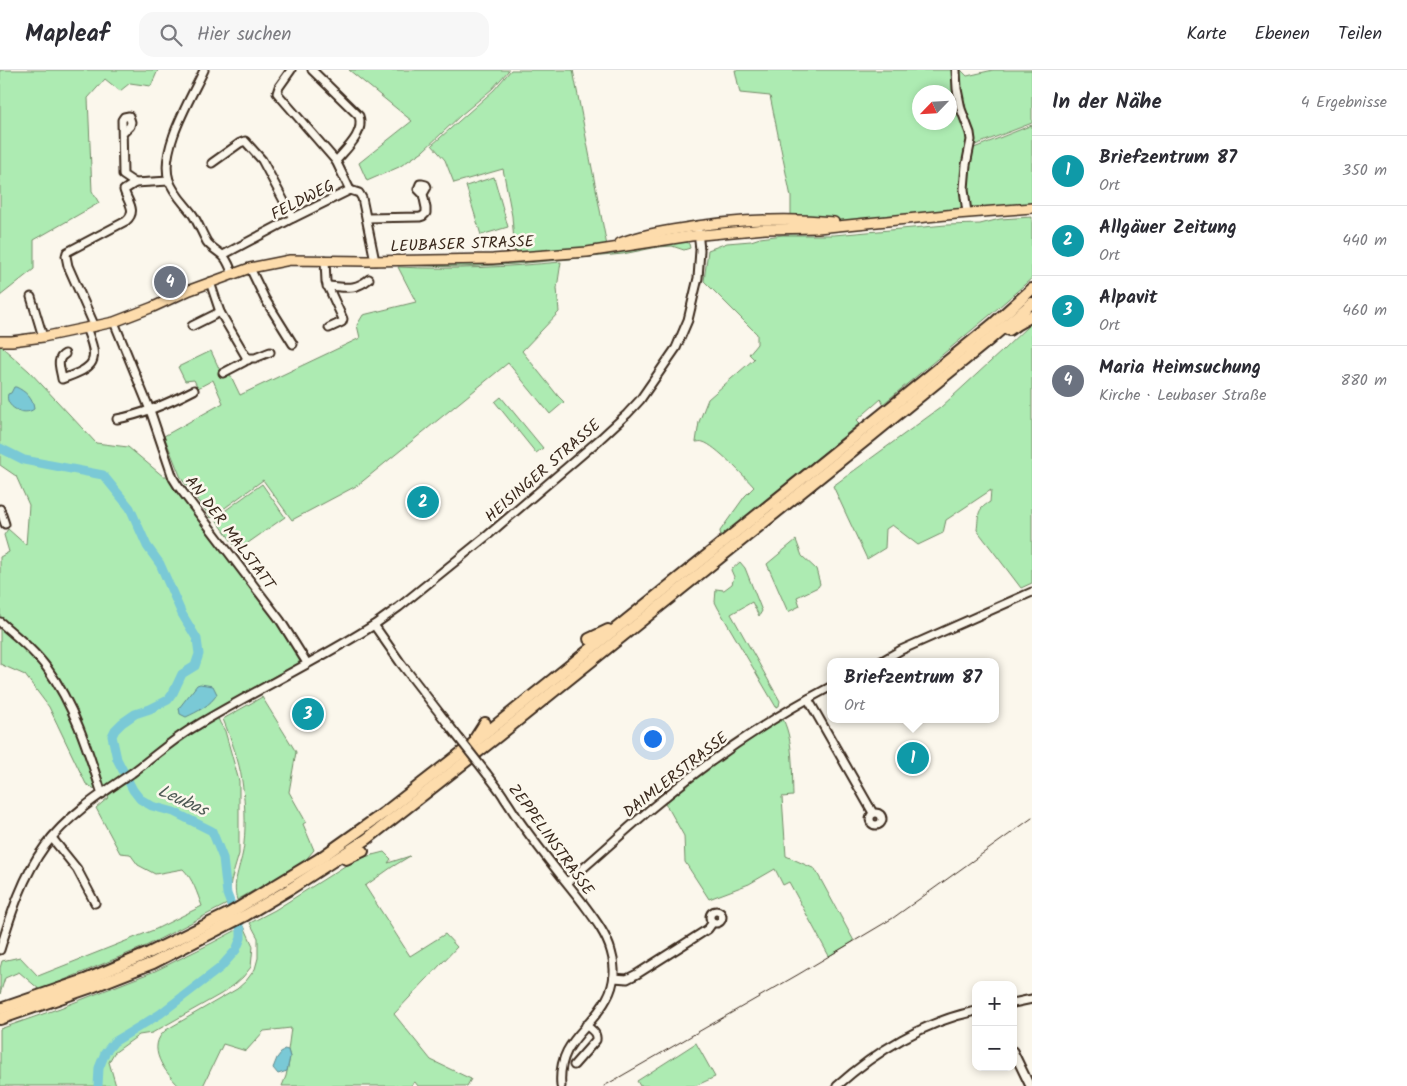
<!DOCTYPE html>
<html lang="de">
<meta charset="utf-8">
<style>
:root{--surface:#fff;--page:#f7f7f7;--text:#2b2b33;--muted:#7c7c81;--line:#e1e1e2;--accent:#7c3aed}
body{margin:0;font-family:Kalam,sans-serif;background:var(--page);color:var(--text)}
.controls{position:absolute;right:15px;bottom:15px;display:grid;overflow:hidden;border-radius:10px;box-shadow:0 2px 8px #0003}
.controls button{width:45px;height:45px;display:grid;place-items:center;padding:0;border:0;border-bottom:1px solid var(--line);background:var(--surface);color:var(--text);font:25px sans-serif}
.compass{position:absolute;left:912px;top:15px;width:45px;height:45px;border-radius:50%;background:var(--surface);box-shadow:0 2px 8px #0003;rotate:245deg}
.you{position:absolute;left:652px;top:668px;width:18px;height:18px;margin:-12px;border:4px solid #fff;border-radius:50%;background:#1a73e8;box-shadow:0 0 0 8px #1a73e833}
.badge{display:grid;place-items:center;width:32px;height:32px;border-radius:50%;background:var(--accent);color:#fff;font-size:16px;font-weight:700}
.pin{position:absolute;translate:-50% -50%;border:2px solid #fff;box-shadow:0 1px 5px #0006}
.popup{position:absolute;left:827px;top:588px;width:172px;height:65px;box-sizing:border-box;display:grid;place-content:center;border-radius:10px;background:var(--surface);filter:drop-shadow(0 1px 4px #0005);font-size:16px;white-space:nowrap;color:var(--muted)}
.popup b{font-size:19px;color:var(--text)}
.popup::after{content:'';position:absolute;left:50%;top:100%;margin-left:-10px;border:10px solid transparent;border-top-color:var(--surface)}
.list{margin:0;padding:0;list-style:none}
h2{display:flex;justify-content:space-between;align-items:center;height:65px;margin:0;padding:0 20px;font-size:21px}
h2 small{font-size:16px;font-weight:400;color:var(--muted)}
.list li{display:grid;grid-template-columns:32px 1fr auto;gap:15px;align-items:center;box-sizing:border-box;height:70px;padding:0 20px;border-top:1px solid var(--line)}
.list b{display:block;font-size:19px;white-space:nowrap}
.list p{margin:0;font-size:16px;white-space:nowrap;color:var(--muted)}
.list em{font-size:16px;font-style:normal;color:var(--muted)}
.icon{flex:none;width:28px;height:28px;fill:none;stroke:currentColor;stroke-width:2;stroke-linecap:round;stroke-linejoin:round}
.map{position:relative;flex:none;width:1032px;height:1016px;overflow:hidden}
header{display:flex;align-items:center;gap:30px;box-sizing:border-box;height:70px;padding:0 25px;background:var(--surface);border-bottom:1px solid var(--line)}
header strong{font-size:24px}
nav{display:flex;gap:28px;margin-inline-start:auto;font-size:18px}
.search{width:350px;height:45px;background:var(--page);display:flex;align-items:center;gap:12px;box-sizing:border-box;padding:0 18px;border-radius:15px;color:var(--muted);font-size:19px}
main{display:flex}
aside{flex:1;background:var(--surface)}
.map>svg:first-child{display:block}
.green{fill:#adebb2;stroke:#748a68;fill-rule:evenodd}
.water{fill:#7ac9d6;stroke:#61898c}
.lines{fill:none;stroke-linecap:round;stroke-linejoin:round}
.river{stroke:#7ac9d6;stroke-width:9}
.minor-casing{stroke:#3b2a1e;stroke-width:11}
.major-casing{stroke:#3b2a1e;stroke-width:12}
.highway-casing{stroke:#3b2a1e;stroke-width:14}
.minor{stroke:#fbf7ec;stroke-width:7}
.major{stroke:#fddcac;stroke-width:9}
.highway{stroke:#fddcac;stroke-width:10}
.rail{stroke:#3b2a1e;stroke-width:1}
.minor-bridge-casing{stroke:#3b2a1e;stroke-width:11;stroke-linecap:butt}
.minor-bridge{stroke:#fbf7ec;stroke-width:7}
.labels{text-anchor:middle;stroke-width:5;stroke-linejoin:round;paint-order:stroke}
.street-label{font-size:16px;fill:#3b2a1e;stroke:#fbf7ec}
.water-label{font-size:18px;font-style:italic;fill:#4e5a55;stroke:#fbf7ec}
</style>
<header>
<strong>Mapleaf</strong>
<div class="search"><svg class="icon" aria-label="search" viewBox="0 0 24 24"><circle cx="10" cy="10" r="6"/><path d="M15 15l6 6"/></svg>Hier suchen</div>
<nav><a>Karte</a><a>Ebenen</a><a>Teilen</a></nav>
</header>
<main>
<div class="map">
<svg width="1032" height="1016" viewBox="0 0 1032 1016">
<rect width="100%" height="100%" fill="#fbf7ec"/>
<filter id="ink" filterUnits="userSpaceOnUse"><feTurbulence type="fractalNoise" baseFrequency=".02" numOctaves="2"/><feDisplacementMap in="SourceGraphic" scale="10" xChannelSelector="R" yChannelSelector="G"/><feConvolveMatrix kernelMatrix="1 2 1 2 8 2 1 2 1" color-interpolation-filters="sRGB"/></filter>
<g filter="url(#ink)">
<g class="green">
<polygon points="0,0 158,0 151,16 130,13 120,21 105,9 88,28 92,121 99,133 34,170 34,199 0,226"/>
<polygon points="349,0 509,0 492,19 461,45 423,81 399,97 367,111 359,93 412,51"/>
<polygon points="511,0 573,0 607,176 515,185 512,146 503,99 454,113 445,90 432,75 494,20"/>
<path d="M735 0H961L967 6 993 0H1032V53L970 77 965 140 851 151 791 147V127L770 26 740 23ZM919 22H949V52H919Z"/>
<path d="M1032 55V133L968 140C965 114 964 102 974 78Z"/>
<polygon points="494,107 508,157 481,165 466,116"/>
<path d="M1032 147V208L990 245 883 334 881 329 857 350 860 353 721 467 720 461 745 426 754 417C745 407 715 375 703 372 701 371 698 372 696 372L699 352 708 329 754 289 749 284 757 274V264L704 211 708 180 727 173 751 171 760 168 783 165H834L946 155 980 154 1000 149Z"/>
<polygon points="684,170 689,174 690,178 684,180 672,176 658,177 623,184 516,194 461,197 390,195 390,192 446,193"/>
<path d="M561 192 557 218 559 242 522 281 558 326 564 332 550 344 508 293 358 415 292 450 263 410 211 448 181 408 164 366 223 333 213 310 198 318 194 310 185 311 178 297 211 281 222 305 229 302 240 325 360 268 357 255 363 245 416 232 398 197C453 200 507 197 561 192Z"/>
<path d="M1032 252V513L1021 518 977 460C979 445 976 440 990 432L991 420 946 450 943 463 918 475 892 455 886 459 885 478 867 489 833 416 940 338 1002 281Z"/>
<path d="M0 273 3 278 29 301 96 373 128 377 164 407H169L173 417 282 560 300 590 297 595 278 604 215 641 220 653 225 661 239 711V784L231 811 229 826 231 832 146 876 40 920 19 902 5 908 0 924V898L2 891 20 887 38 906 156 859 202 836C197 823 193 809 183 799L155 804 138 795 130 784 120 783 96 738 109 727 86 714 49 637 25 605 0 594V487L9 482 4 465 8 459 26 475 29 435 16 406 0 395Z"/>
<polygon points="501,327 543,378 536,383 495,332"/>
<polygon points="262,414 285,447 238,480 215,448"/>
<polygon points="796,470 802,486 816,499 820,514 818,517 797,527 800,536 788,542 767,494"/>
<polygon points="740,492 745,498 762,541 759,546 752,532 731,544 780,631 779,636 776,637 718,538 715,532 716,519 724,520 732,514 734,507 731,500"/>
<path d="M262 627 296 682 289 722 306 752 303 754 314 780 303 793 237 830C231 810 243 793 244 773 246 754 245 731 242 711 239 690 231 669 223 649Z"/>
<path d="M781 645C794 669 792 698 793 726L782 727 786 786 815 799 854 871 829 886 789 812 783 815 775 799 749 814 709 829 685 792 684 766 670 741 662 730Z"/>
<path d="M384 782 391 789 388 793 410 786 392 797 365 816 410 886 445 864 457 877 394 944 431 990 471 1009 467 1016H418L415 1012 410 1016H282L286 1006 290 987 288 980 291 958 264 961 246 981 223 974 203 1016H179C165 1002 145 977 166 960L237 919 246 911 255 899 258 888V868L250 853 275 840 356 789Z"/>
<polygon points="244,856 253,876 251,897 243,907 234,915 221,924 152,963 139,965 114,983 109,992 116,1016 0,1016 0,959 60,938 155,901 212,873"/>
<polygon points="696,973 715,1007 695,1016 640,1016 637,1011"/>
</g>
<g class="water">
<path d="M14 317H16C25 321 33 328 34 339 24 347 4 337 8 324L11 323Z"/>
<path d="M200 614 213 616 217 624C211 635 197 642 186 647L180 644 179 638 197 615Z"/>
<polygon points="284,979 288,980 290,987 287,1001 278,1004 273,998 277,988"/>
</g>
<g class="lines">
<polyline class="river" points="0,378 24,390 103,405 130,438 147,476 160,494 182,544 197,569 199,584 195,596 182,604 173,623 168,630 150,639 135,644 122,653 115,660 112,666 117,689 133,720 140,729 152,736 174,742 212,761 223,788 227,824 241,860 241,868 236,880 220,898 160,944 114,972 105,983 99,998 98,1016"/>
<defs>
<g id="minor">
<path d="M204 0C191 28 159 80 169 110 173 123 185 134 193 145 198 153 202 163 207 172 212 179 219 181 224 187 228 191 230 198 233 204"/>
<polyline points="291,0 279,17 277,23 336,91 350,120"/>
<path d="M312 0 359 46C365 63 346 79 336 91"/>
<polyline points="956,0 957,19 961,39 970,63 971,70 966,95 964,119 967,143"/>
<polyline points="123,63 130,56 131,52 129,46 124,47 122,50 123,105 135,113"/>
<polyline points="212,93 240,73 245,71 262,90 293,148"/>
<polyline points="367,148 420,147 423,146 426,143 426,138 423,124 418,119 420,114 422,114 426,115 427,117 423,124"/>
<polyline points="223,185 293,148 350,120 359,123 362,128 375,191"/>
<polyline points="325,190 326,212 343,249 342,252 329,258"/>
<polyline points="250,198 265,229 293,274"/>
<polyline points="210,212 220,242 248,290"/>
<path d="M327 216C346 217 354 221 369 209"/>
<polyline points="31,227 43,267"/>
<polyline points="114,252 150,340 173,408 178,416 280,550 307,593"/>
<polyline points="192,256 220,242"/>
<path d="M95 257 68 196 66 186 67 182 126 151C138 141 127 131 124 120L135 113 169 111"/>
<path d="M65 284C55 289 61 300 62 309 96 297 100 292 86 258"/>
<polyline points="223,303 244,292 247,288 255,288 270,282"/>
<path d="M117 349C144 344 169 333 194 320"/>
<polyline points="0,439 5,454"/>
<path d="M0 552C16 566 34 580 47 598 74 635 88 680 102 724"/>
<polyline points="374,555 400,592 451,658"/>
<polyline points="880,592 901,580 1032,522"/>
<polyline points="808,629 873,743"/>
<path d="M487 704C493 712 500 720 505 729 512 739 518 750 526 760 544 785 563 808 582 832 593 847 606 863 611 881 616 896 615 914 607 928 590 961 557 971 561 1016"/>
<circle cx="876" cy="749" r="6"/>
<polyline points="52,768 77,799 95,833"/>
<path d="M567 812C596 788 624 761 653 737 708 691 767 650 830 617"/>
<circle cx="716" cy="847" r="6"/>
<path d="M0 880C11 844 23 806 45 776 68 745 101 724 132 703 154 687 173 669 196 656 254 621 317 591 374 555L399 537 488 465 600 369 627 344 640 330 676 278 688 250 698 208 700 180 698 161"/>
<polyline points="614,908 627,909 637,904 708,859 713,852"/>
<polyline points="1013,933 1032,929"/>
<polyline points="1013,981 1030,1016"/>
<path d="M574 995 596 970C597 962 591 960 586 955"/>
<path d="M837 1016C875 982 925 951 976 941"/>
</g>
<g id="major">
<path d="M620 173C637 166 654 163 672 160 723 151 782 147 834 152"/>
<polyline points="0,271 12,271 43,267 114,252 153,237 190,220 250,198 290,190 367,191 493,189 587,182 691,166 765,159 818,158 956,144 1032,138"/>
</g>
<g id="highway">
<polyline points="1009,260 1016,255 1032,246"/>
<polyline points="589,569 608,560"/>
<polyline points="476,667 485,653"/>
<polyline points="346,789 363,781"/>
<polyline points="0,939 85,910 149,883 230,843 319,789 384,743 470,676 885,342 992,255 1032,219"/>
<polyline points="0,949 89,918 153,893 246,845 290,819 367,769 497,667 871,366 990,269 1032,233"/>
</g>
</defs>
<use href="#minor" class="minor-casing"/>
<use href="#major" class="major-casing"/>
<use href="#highway" class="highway-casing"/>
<use href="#minor" class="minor"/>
<use href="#major" class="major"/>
<use href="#highway" class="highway"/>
<polyline class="rail" points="604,1016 799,904 893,848 1032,748"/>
<defs>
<polyline id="minor-bridge" points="451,658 487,704"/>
</defs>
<use href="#minor-bridge" class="minor-bridge-casing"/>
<use href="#minor-bridge" class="minor-bridge"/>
</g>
</g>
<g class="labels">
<g class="street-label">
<text transform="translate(302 129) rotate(-27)" y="6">FELDWEG</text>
<text transform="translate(462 173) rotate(-2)" y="6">LEUBASER STRASSE</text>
<text transform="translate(542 400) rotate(-41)" y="6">HEISINGER STRASSE</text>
<text transform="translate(231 462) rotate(53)" y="6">AN DER MALSTATT</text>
<text transform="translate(675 704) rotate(-38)" y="6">DAIMLERSTRASSE</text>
<text transform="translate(552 769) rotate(54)" y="6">ZEPPELINSTRASSE</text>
</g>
<g class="water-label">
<text transform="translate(183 730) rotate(24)" y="6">Leubas</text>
</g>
</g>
</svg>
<div class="controls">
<button>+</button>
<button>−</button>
</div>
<svg class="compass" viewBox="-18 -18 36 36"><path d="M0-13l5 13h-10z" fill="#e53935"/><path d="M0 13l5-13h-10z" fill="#7c7c81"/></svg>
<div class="you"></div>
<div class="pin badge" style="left:913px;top:688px;background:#0f9aa8">1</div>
<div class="popup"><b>Briefzentrum 87</b>Ort</div>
<div class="pin badge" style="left:423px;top:432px;background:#0f9aa8">2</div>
<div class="pin badge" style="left:308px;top:644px;background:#0f9aa8">3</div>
<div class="pin badge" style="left:170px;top:212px;background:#6b7280">4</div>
</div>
<aside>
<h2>In der Nähe<small>4 Ergebnisse</small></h2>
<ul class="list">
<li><span class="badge" style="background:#0f9aa8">1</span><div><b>Briefzentrum 87</b><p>Ort</p></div><em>350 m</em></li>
<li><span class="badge" style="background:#0f9aa8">2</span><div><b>Allgäuer Zeitung</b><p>Ort</p></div><em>440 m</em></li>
<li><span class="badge" style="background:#0f9aa8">3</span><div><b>Alpavit</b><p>Ort</p></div><em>460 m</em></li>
<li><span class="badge" style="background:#6b7280">4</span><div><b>Maria Heimsuchung</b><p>Kirche · Leubaser Straße</p></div><em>880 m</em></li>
</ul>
</aside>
</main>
